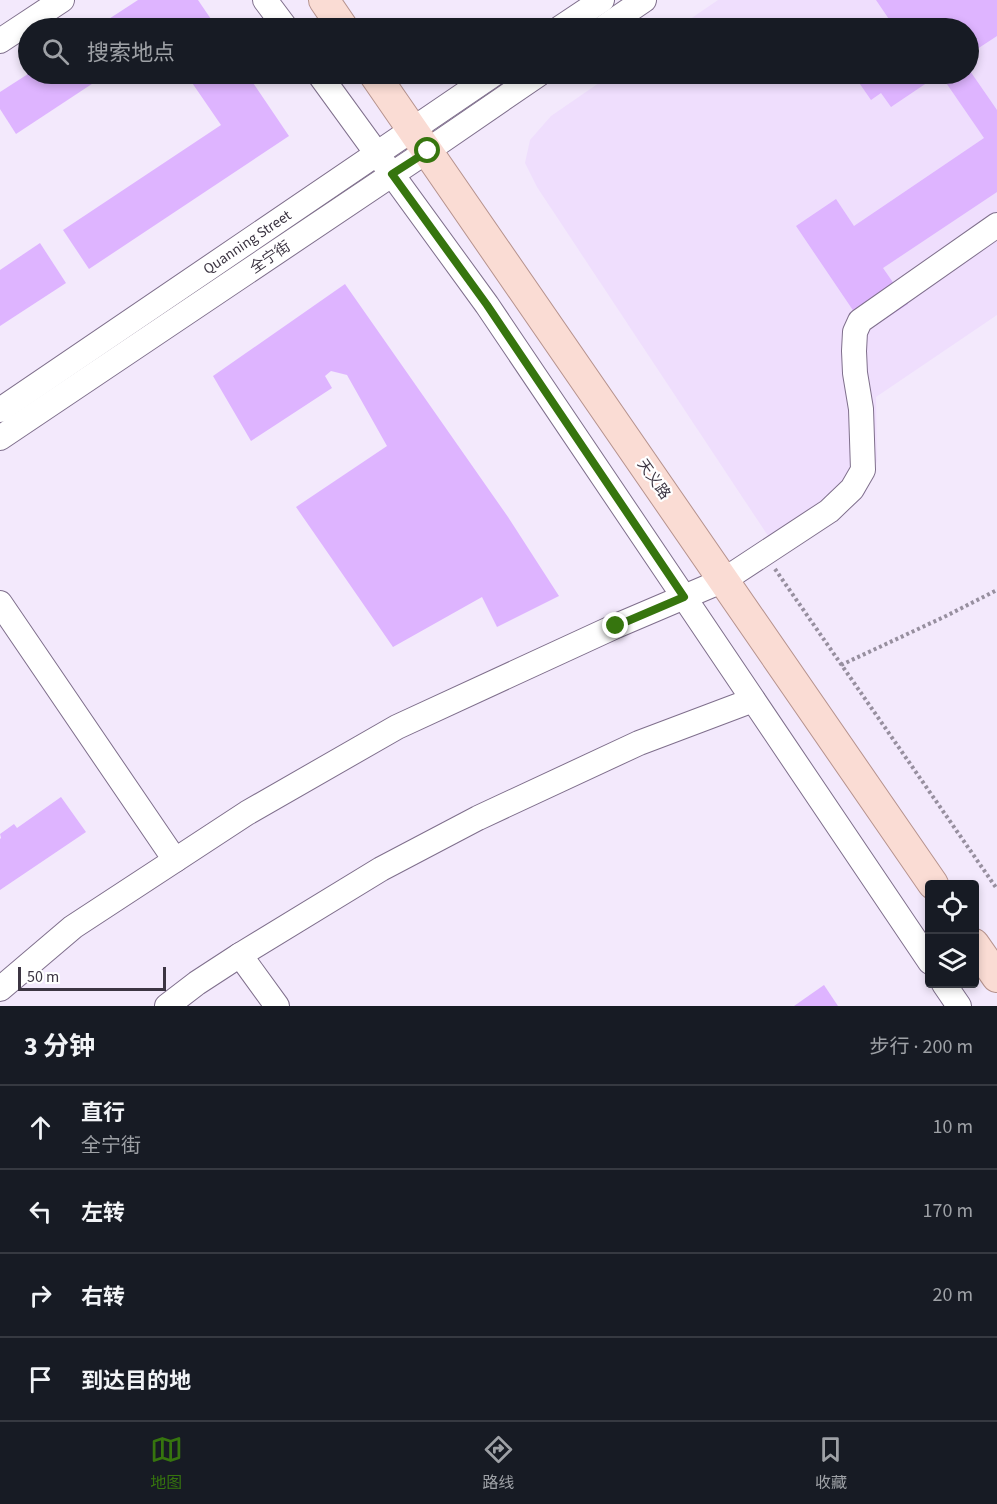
<!DOCTYPE html>
<html lang="zh">
<meta charset="utf-8">
<style>
:root{--surface:#171b24;--page:#20242c;--text:#f1f3f6;--muted:#9ea1a6;--line:#363941;--accent:#36750e}
body{margin:0;font-family:"Source Sans 3","Noto Sans SC",sans-serif;background:var(--page);color:var(--text)}
.controls{position:absolute;right:18px;bottom:18px;display:grid;overflow:hidden;border-radius:6px;box-shadow:0 3px 9px #0003}
.controls button{width:54px;height:54px;display:grid;place-items:center;padding:0;border:0;border-bottom:2px solid var(--line);background:var(--surface);color:var(--text);font:30px sans-serif}
.scale{position:absolute;left:18px;bottom:15px;width:148px;box-sizing:border-box;padding-left:6px;border:3px solid #3c3542;border-top:0;font-size:16px;line-height:21px;white-space:nowrap;color:#3c3542;-webkit-text-stroke:4px #fff;paint-order:stroke}
.stop{position:absolute;width:18px;height:18px;margin:-14px;border:4px solid #36750e;border-radius:50%;background:#fff}
.stop.end{background:#36750e;border-color:#fff;box-shadow:0 2px 6px #0008}
.list{margin:0;padding:0;list-style:none}
h2{display:flex;justify-content:space-between;align-items:center;height:78px;margin:0;padding:0 24px;font-size:26px}
h2 small{font-size:20px;font-weight:400;color:var(--muted)}
.list li{display:grid;grid-template-columns:39px 1fr auto;gap:18px;align-items:center;box-sizing:border-box;height:84px;padding:0 24px;border-top:2px solid var(--line)}
.list b{display:block;font-size:22px;white-space:nowrap}
.list p{margin:0;font-size:20px;white-space:nowrap;color:var(--muted)}
.list em{font-size:20px;font-style:normal;color:var(--muted)}
.icon{flex:none;width:33px;height:33px;fill:none;stroke:currentColor;stroke-width:2;stroke-linecap:round;stroke-linejoin:round}
.map{position:relative;flex:none;width:997px;height:1006px;overflow:hidden}
.search{position:absolute;background:var(--surface);box-shadow:0 3px 9px #0003;left:18px;right:18px;top:18px;height:66px;display:flex;align-items:center;gap:15px;box-sizing:border-box;padding:0 21px;border-radius:33px;color:var(--muted);font-size:22px}
.sheet{height:414px;background:var(--surface)}
nav{display:flex;justify-content:space-around;align-items:center;box-sizing:border-box;height:84px;border-top:2px solid var(--line);background:var(--surface);font-size:16px;color:var(--muted)}
nav a{display:grid;justify-items:center;gap:3px}
nav .on{color:var(--accent)}
.map>svg:first-child{display:block}
.built{fill:#efdefd}
.building{fill:#deb4ff}
.lines{fill:none;stroke-linecap:round;stroke-linejoin:round}
.minor-casing{stroke:#7f6f8c;stroke-width:26}
.major-casing{stroke:#b6938e;stroke-width:32}
.path{stroke:#978f9f;stroke-width:4;stroke-dasharray:3 3;stroke-linecap:butt}
.minor{stroke:#fff;stroke-width:24}
.major{stroke:#fadcd4;stroke-width:30}
.route{stroke:#36750e;stroke-width:8}
.labels{text-anchor:middle;stroke-width:4.5;stroke-linejoin:round;paint-order:stroke}
.street-label{font-size:15px;fill:#3c3542;stroke:#fff}
</style>
<div class="map">
<svg width="997" height="1006" viewBox="0 0 997 1006">
<rect width="100%" height="100%" fill="#f3e9fc"/>
<polygon class="built" points="718,0 997,0 997,315 876,397 877,461 865,494 835,519 780,554 537,187 525,163 530,140 551,116 612,74 968,74 968,28 677,28"/>
<g class="building">
<polygon points="138,0 198,0 217,28 95,28"/>
<polygon points="876,0 997,0 997,36 968,55 968,28 895,28"/>
<polygon points="968,68 997,110 997,192 883,268 908,304 867,331 796,226 836,199 854,226 984,138 940,74 891,107 881,93 871,100 853,74 968,74"/>
<polygon points="28,74 107,74 16,134 0,109 0,92"/>
<polygon points="186,74 247,74 289,136 89,269 63,230 221,125"/>
<polygon points="40,243 66,283 0,326 0,270"/>
<polygon points="345,284 508,517 559,596 497,627 482,597 393,647 296,507 387,446 347,375 331,371 325,376 332,388 251,441 213,376"/>
<polygon points="61,797 86,832 0,890 0,839 1,838 0,834 14,824 17,828"/>
<polygon points="824,985 838,1006 794,1006"/>
</g>
<g class="lines">
<defs>
<g id="minor">
<polyline points="265,0 286,28"/>
<polyline points="560,28 602,0"/>
<polyline points="603,28 644,0"/>
<polyline points="0,41 62,0"/>
<polyline points="319,74 487,305 930,962"/>
<polyline points="0,410 494,74"/>
<polyline points="0,438 427,151 539,74"/>
<polyline points="0,603 175,860"/>
<polyline points="240,955 277,1006"/>
<polyline points="944,984 959,1006"/>
<polyline points="0,989 73,927 247,813 397,727 616,626 724,580 829,511 852,489 863,470 861,409 855,373 854,351 855,332 860,321 997,225"/>
<polyline points="167,1006 197,983 240,955 381,869 478,818 639,743 753,700"/>
</g>
<g id="major">
<polyline points="324,0 343,28"/>
<polyline points="374,74 933,884"/>
<polyline points="974,944 997,977"/>
</g>
</defs>
<use href="#minor" class="minor-casing"/>
<use href="#major" class="major-casing"/>
<g class="path">
<polyline points="775,569 997,889"/>
<polyline points="841,665 946,616 997,590"/>
</g>
<use href="#minor" class="minor"/>
<use href="#major" class="major"/>
</g>
<g class="lines">
<polyline class="route" points="428,151 392,174 487,305 684,597 616,626"/>
</g>
<g class="labels">
<g class="street-label">
<text transform="translate(247 242) rotate(-34)" y="5">Quanning Street</text>
<text transform="translate(270 257) rotate(-34)" y="5">全宁街</text>
<text transform="translate(654 479) rotate(55)" y="5">天义路</text>
</g>
</g>
</svg>
<div class="controls">
<button><svg class="icon" aria-label="locate" viewBox="0 0 24 24"><circle cx="12" cy="12" r="6"/><path d="M12 2v4M12 18v4M2 12h4M18 12h4"/></svg></button>
<button><svg class="icon" aria-label="layers" viewBox="0 0 24 24"><path d="M12 4l9 5-9 5-9-5zM3 14l9 5 9-5"/></svg></button>
</div>
<div class="scale">50 m</div>
<div class="stop" style="left:428px;top:151px"></div>
<div class="stop end" style="left:616px;top:626px"></div>
<div class="search"><svg class="icon" aria-label="search" viewBox="0 0 24 24"><circle cx="10" cy="10" r="6"/><path d="M15 15l6 6"/></svg>搜索地点</div>
</div>
<section class="sheet">
<h2>3 分钟<small>步行 · 200 m</small></h2>
<ul class="list">
<li><svg class="icon" aria-label="ahead" viewBox="0 0 24 24"><path d="M12 20V5M6 11l6-6 6 6"/></svg><div><b>直行</b><p>全宁街</p></div><em>10 m</em></li>
<li><svg class="icon" aria-label="left" viewBox="0 0 24 24"><path d="M17 20v-9H6M10 6l-5 5 5 5"/></svg><div><b>左转</b></div><em>170 m</em></li>
<li><svg class="icon" aria-label="right" viewBox="0 0 24 24"><path d="M7 20v-9h11M14 6l5 5-5 5"/></svg><div><b>右转</b></div><em>20 m</em></li>
<li><svg class="icon" aria-label="arrive" viewBox="0 0 24 24"><path d="M6 21V4h12l-3 4 3 4H6"/></svg><div><b>到达目的地</b></div></li>
</ul>
</section>
<nav>
<a class="on"><svg class="icon" aria-label="map" viewBox="0 0 24 24"><path d="M3 6l6-2 6 2 6-2v14l-6 2-6-2-6 2zM9 4v14M15 6v14"/></svg>地图</a>
<a><svg class="icon" aria-label="directions" viewBox="0 0 24 24"><path d="M12 3l9 9-9 9-9-9zM9 14v-3h6M13 9l2 2-2 2"/></svg>路线</a>
<a><svg class="icon" aria-label="saved" viewBox="0 0 24 24"><path d="M7 4h10v16l-5-4-5 4z"/></svg>收藏</a>
</nav>
